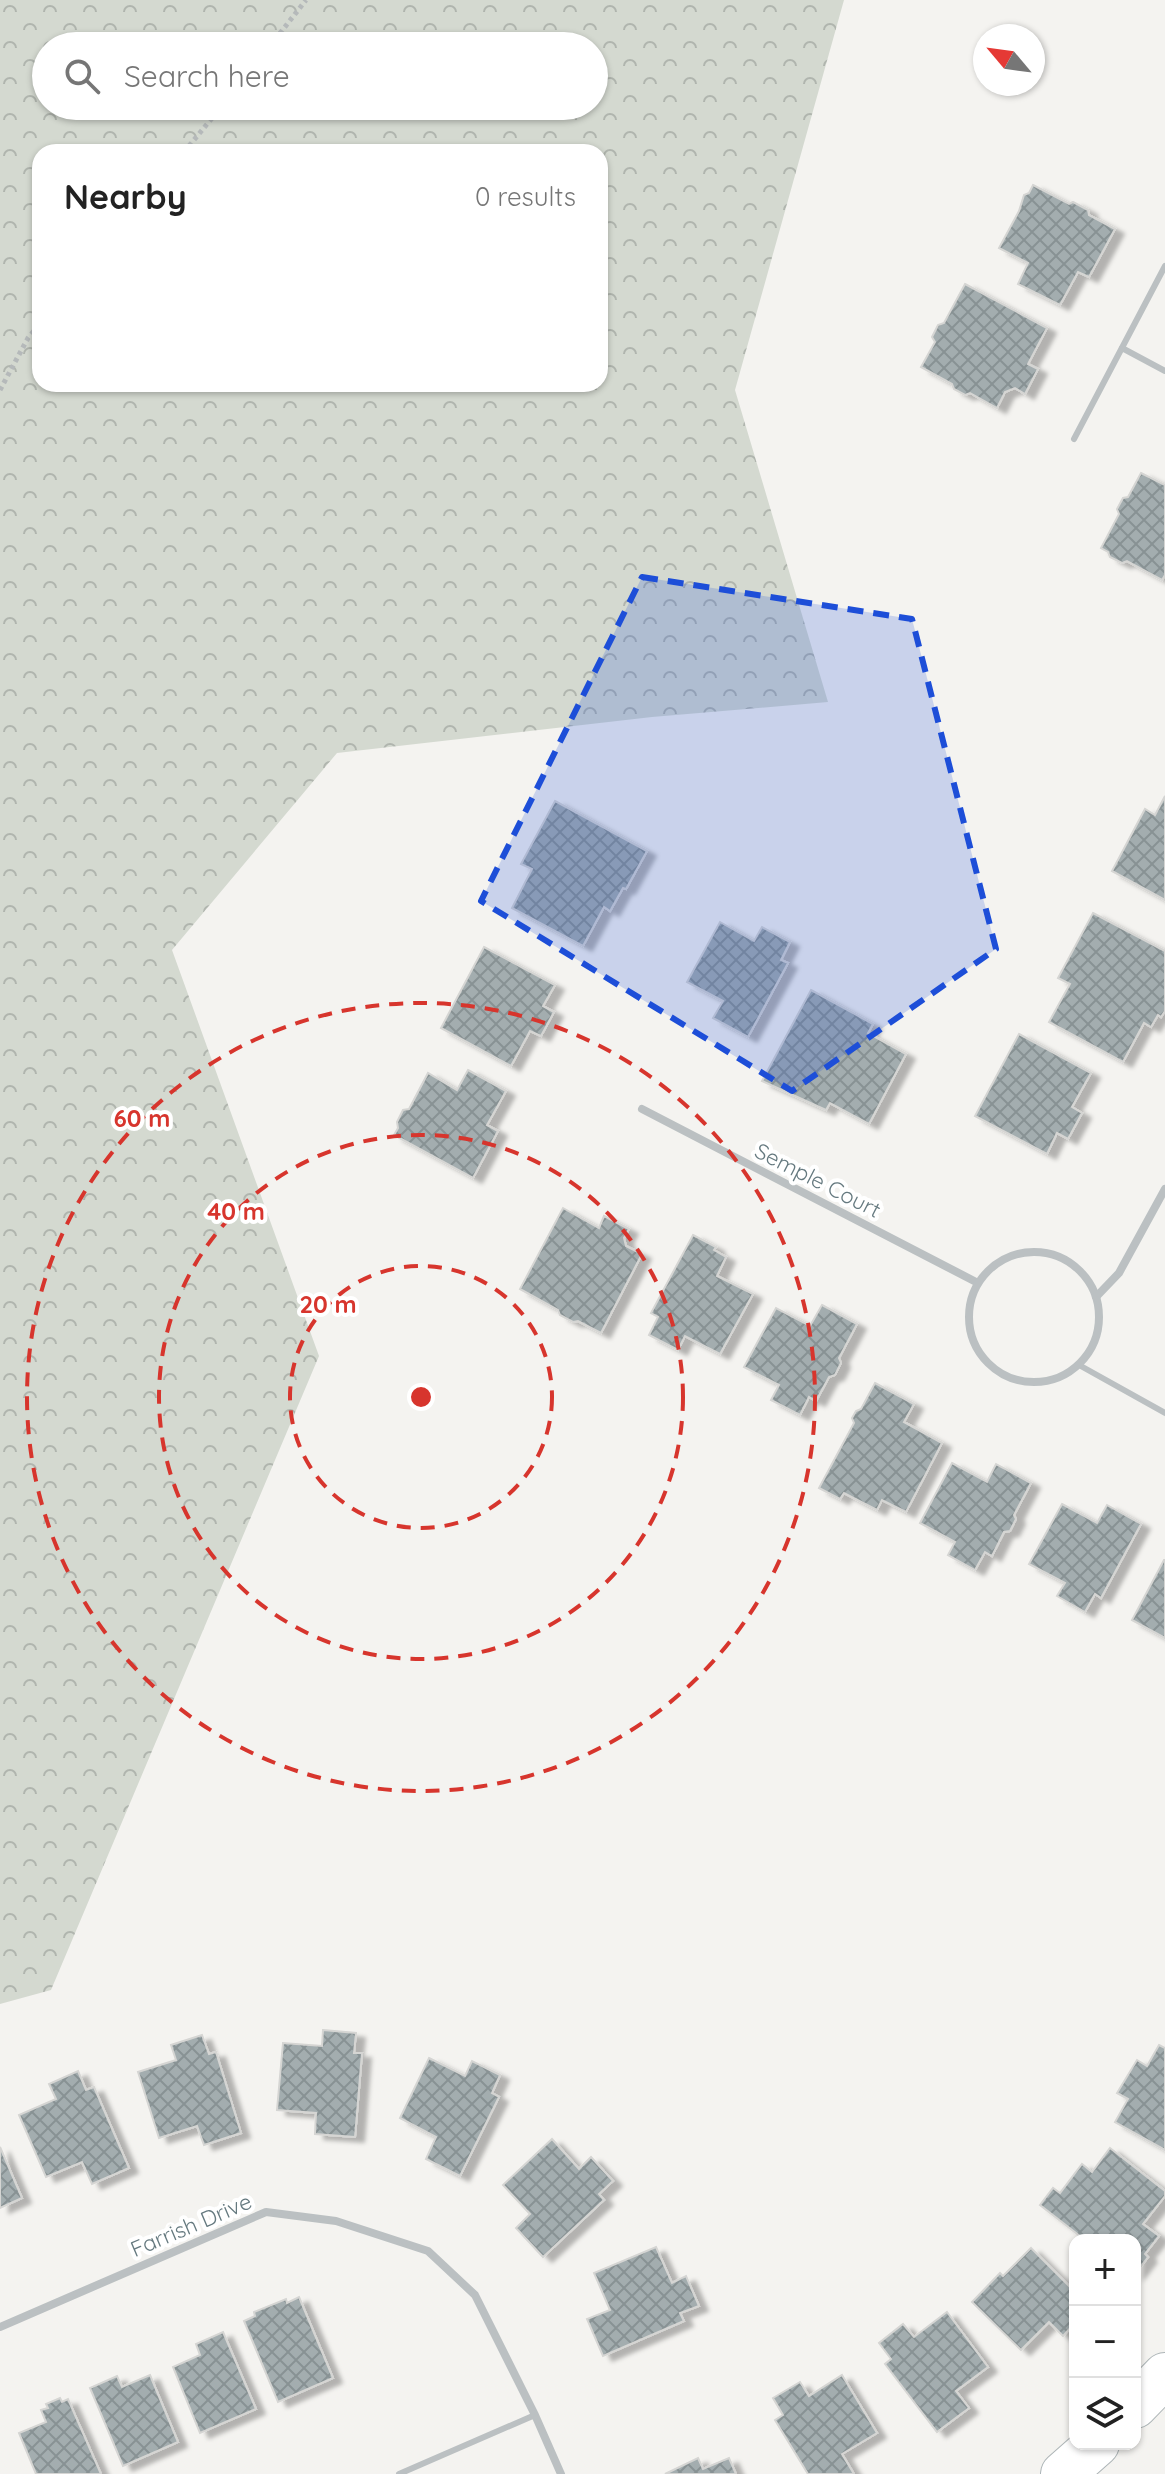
<!DOCTYPE html>
<meta charset="utf-8">
<style>
:root{--surface:#fff;--page:#f2f2f2;--text:#222;--muted:#767676;--line:#e0e0e0}
body{margin:0;font-family:Quicksand,sans-serif;background:var(--page);color:var(--text)}
.controls{position:absolute;right:24px;bottom:24px;display:grid;overflow:hidden;border-radius:16px;box-shadow:0 2px 6px #0004}
.controls button{width:72px;height:72px;display:grid;place-items:center;padding:0;border:0;border-bottom:2px solid var(--line);background:var(--surface);color:var(--text);font:40px sans-serif}
.compass{position:absolute;left:973px;top:24px;width:72px;height:72px;border-radius:50%;background:var(--surface);box-shadow:0 2px 6px #0004;rotate:299deg}
.list{margin:0;padding:0;list-style:none}
h2{display:flex;justify-content:space-between;align-items:center;height:104px;margin:0;padding:0 32px;font-size:34px}
h2 small{font-size:26px;font-weight:400;color:var(--muted)}
.icon{flex:none;width:44px;height:44px;fill:none;stroke:currentColor;stroke-width:2;stroke-linecap:round;stroke-linejoin:round}
.map{position:relative;flex:none;width:1165px;height:2474px;overflow:hidden}
.search{position:absolute;background:var(--surface);box-shadow:0 2px 6px #0004;left:32px;top:32px;width:576px;height:88px;display:flex;align-items:center;gap:20px;box-sizing:border-box;padding:0 28px;border-radius:44px;color:var(--muted);font-size:30px}
.panel{position:absolute;background:var(--surface);box-shadow:0 2px 6px #0004;left:32px;top:144px;width:576px;height:248px;border-radius:24px}
.map>svg:first-child{display:block}
.forest{fill:url(#forest-crowns);fill-rule:evenodd}
.building{fill:url(#building-cross-hatch);stroke:#d5d5d3;stroke-width:2;filter:url(#shadow)}
.lines{fill:none;stroke-linecap:round;stroke-linejoin:round}
.secondary-casing{stroke:#adb5b7;stroke-width:46}
.path{stroke:#b5b9ba;stroke-width:5;stroke-dasharray:4 4;stroke-linecap:butt}
.lane{stroke:#bbc0c2;stroke-width:6}
.street{stroke:#bbc0c2;stroke-width:8}
.secondary{stroke:#fff;stroke-width:44}
.marked{fill:#1d4ed8;fill-opacity:0.2;stroke:#1d4ed8;stroke-width:6;stroke-dasharray:16 10;stroke-linejoin:round}
.ring{fill:none;stroke:#d7352d;stroke-width:4;stroke-dasharray:14 10}
.labels{text-anchor:middle;stroke-width:8;stroke-linejoin:round;paint-order:stroke}
.street-label{font-size:22px;fill:#65797f;stroke:#fff}
.centre{fill:#d7352d;stroke:#fff;stroke-width:4}
.ring-label{font-size:24px;text-anchor:middle;font-weight:bold;fill:#d7352d;stroke:#fff;stroke-width:8;stroke-linejoin:round;paint-order:stroke}
</style>
<div class="map">
<svg width="1165" height="2474" viewBox="0 0 1165 2474">
<defs>
<pattern id="forest-crowns" width="20" height="18" patternUnits="userSpaceOnUse" patternTransform="scale(2)"><rect width="20" height="18" fill="#d4d9d0"/><path d="M2 6a3 3 0 1 1 6 0M12 15a3 3 0 1 1 6 0" fill="none" stroke="#b0b5ae"/></pattern>
<pattern id="building-cross-hatch" width="8" height="8" patternUnits="userSpaceOnUse" patternTransform="scale(2)"><rect width="8" height="8" fill="#a3adaf"/><path d="M0 0l8 8M0 8l8-8" fill="none" stroke="#889294"/></pattern>
<filter id="shadow"><feDropShadow dx="9" dy="5" stdDeviation="2" flood-color="#0004"/></filter>
</defs>
<rect width="100%" height="100%" fill="#f4f3f0"/>
<path class="forest" d="M0 0H844L735 390 828 702 652 717 337 753 172 950 319 1356 51 1990 0 2004ZM46 46H594V106H46ZM40 152H600V384H40Z"/>
<g class="building">
<polygon points="1033,185 1069,204 1073,202 1088,210 1089,215 1115,229 1089,277 1078,272 1060,305 1018,284 1028,263 999,248 1019,211 1024,195 1029,193"/>
<polygon points="965,284 1047,328 1028,364 1038,369 1025,394 1015,388 1005,392 997,408 970,393 965,395 954,389 952,384 921,367 935,342 932,337 938,325 944,323"/>
<polygon points="1141,473 1165,485 1165,575 1162,580 1127,561 1122,563 1110,557 1108,552 1101,548 1119,514 1117,509 1123,498 1128,497"/>
<polygon points="1165,796 1165,900 1112,871 1145,809 1155,815"/>
<polygon points="555,801 647,851 626,889 623,888 610,911 604,907 583,946 512,908 532,869 521,864"/>
<polygon points="1093,913 1165,951 1165,1011 1161,1017 1158,1015 1151,1027 1144,1023 1123,1062 1049,1022 1070,984 1058,978"/>
<polygon points="720,922 754,941 762,927 790,942 781,960 788,963 748,1037 713,1018 723,1001 687,982"/>
<polygon points="484,947 555,985 543,1006 554,1012 541,1036 530,1031 511,1066 441,1028"/>
<polygon points="811,990 873,1024 868,1033 906,1054 869,1124 830,1103 826,1110 762,1081"/>
<polygon points="1019,1034 1091,1073 1072,1107 1082,1113 1068,1139 1057,1133 1047,1154 975,1116"/>
<polygon points="468,1070 506,1091 487,1125 498,1131 473,1178 394,1135 398,1128 397,1122 403,1110 409,1109 428,1073 457,1090"/>
<polygon points="563,1208 599,1228 604,1216 629,1229 624,1238 626,1246 642,1254 601,1333 578,1321 573,1322 560,1315 558,1310 520,1289"/>
<polygon points="693,1235 716,1247 714,1250 726,1257 717,1276 753,1294 720,1354 685,1336 678,1350 649,1335 658,1317 651,1313"/>
<polygon points="822,1305 857,1324 839,1358 841,1363 835,1375 829,1377 816,1401 809,1397 800,1415 771,1400 779,1385 744,1367 776,1308 810,1326"/>
<polygon points="875,1383 914,1404 904,1422 942,1443 906,1512 882,1500 877,1510 844,1493 840,1499 819,1488 854,1423 852,1418 856,1411 861,1409"/>
<polygon points="952,1463 987,1482 996,1464 1031,1483 1014,1515 1016,1519 1010,1531 1004,1532 992,1556 985,1552 975,1570 948,1555 955,1542 920,1523"/>
<polygon points="1062,1504 1097,1523 1107,1505 1141,1524 1101,1598 1095,1594 1085,1612 1057,1596 1065,1583 1029,1564"/>
<polygon points="1164,1560 1165,1560 1165,1638 1132,1620"/>
<polygon points="323,2030 356,2033 354,2053 362,2053 355,2137 315,2134 316,2113 277,2110 283,2043 322,2046"/>
<polygon points="202,2035 209,2054 216,2052 241,2133 204,2145 197,2126 159,2138 138,2072 176,2060 171,2045"/>
<polygon points="1159,2045 1165,2048 1165,2150 1115,2122 1128,2099 1117,2093 1137,2060 1147,2066"/>
<polygon points="429,2058 465,2076 472,2061 500,2075 492,2093 499,2097 460,2176 426,2159 436,2137 400,2118"/>
<polygon points="78,2071 86,2090 94,2087 129,2168 92,2184 82,2162 46,2177 19,2115 56,2099 49,2084"/>
<polygon points="552,2139 579,2169 591,2157 613,2181 599,2194 604,2200 543,2257 516,2228 530,2214 503,2185"/>
<polygon points="0,2147 22,2198 0,2208"/>
<polygon points="1110,2148 1165,2191 1165,2196 1143,2224 1159,2236 1145,2254 1148,2257 1135,2274 1135,2240 1085,2240 1040,2205 1053,2188 1060,2193 1082,2164 1092,2172"/>
<polygon points="656,2247 672,2283 686,2276 699,2306 680,2313 684,2321 603,2356 587,2319 610,2310 594,2273"/>
<polygon points="1031,2248 1075,2292 1075,2323 1063,2336 1049,2322 1021,2350 972,2302 1000,2273 1003,2276"/>
<polygon points="299,2297 333,2378 278,2402 244,2321 255,2316 254,2312 286,2299 287,2303"/>
<polygon points="947,2312 988,2367 956,2391 969,2408 937,2432 885,2364 891,2359 879,2343 903,2324 914,2337"/>
<polygon points="223,2332 256,2409 200,2433 173,2367 200,2355 196,2344"/>
<polygon points="150,2375 178,2442 123,2466 90,2388 117,2376 122,2387"/>
<polygon points="842,2375 877,2433 842,2454 854,2474 808,2474 775,2420 783,2415 773,2398 800,2382 809,2396"/>
<polygon points="60,2398 62,2402 68,2399 101,2474 36,2474 19,2433 46,2422 41,2410 48,2408 46,2404"/>
<polygon points="698,2458 703,2469 729,2458 736,2474 665,2474"/>
</g>
<g class="lines">
<defs>
<g id="secondary">
<polyline points="1135,2406 1165,2375"/>
<polyline points="1063,2474 1097,2444"/>
</g>
</defs>
<use href="#secondary" class="secondary-casing"/>
<g class="path">
<polyline points="270,46 306,0"/>
<polyline points="184,152 222,106"/>
<polyline points="0,390 28,338 40,324"/>
</g>
<g class="lane">
<polyline points="1122,348 1165,371"/>
<polyline points="1074,439 1165,266"/>
<polyline points="1079,1365 1165,1413"/>
<polyline points="399,2474 535,2415"/>
</g>
<g class="street">
<polyline points="642,1109 978,1283"/>
<circle cx="1034" cy="1317" r="65"/>
<polyline points="1096,1297 1119,1273 1165,1189"/>
<polyline points="0,2327 266,2212 336,2221 428,2251 475,2295 535,2415 561,2474"/>
</g>
<use href="#secondary" class="secondary"/>
</g>
<path class="marked" d="M642 577 912 619 996 949 792 1091 481 901Z"/>
<g class="ring">
<circle cx="421" cy="1397" r="131"/>
<circle cx="421" cy="1397" r="262"/>
<circle cx="421" cy="1397" r="394"/>
</g>
<g class="labels">
<g class="street-label">
<text transform="translate(818 1180) rotate(27)" y="8">Semple Court</text>
<text transform="translate(191 2225) rotate(-23)" y="8">Farrish Drive</text>
</g>
</g>
<circle cx="421" cy="1397" r="12" class="centre"/>
<g class="ring-label">
<text x="142" y="1127">60 m</text>
<text x="236" y="1220">40 m</text>
<text x="328" y="1313">20 m</text>
</g>
</svg>
<div class="controls">
<button>+</button>
<button>−</button>
<button><svg class="icon" aria-label="layers" viewBox="0 0 24 24"><path d="M12 4l9 5-9 5-9-5zM3 14l9 5 9-5"/></svg></button>
</div>
<svg class="compass" viewBox="-18 -18 36 36"><path d="M0-13l5 13h-10z" fill="#e53935"/><path d="M0 13l5-13h-10z" fill="#767676"/></svg>
<div class="search"><svg class="icon" aria-label="search" viewBox="0 0 24 24"><circle cx="10" cy="10" r="6"/><path d="M15 15l6 6"/></svg>Search here</div>
<section class="panel">
<h2>Nearby<small>0 results</small></h2>
<ul class="list">
</ul>
</section>
</div>
